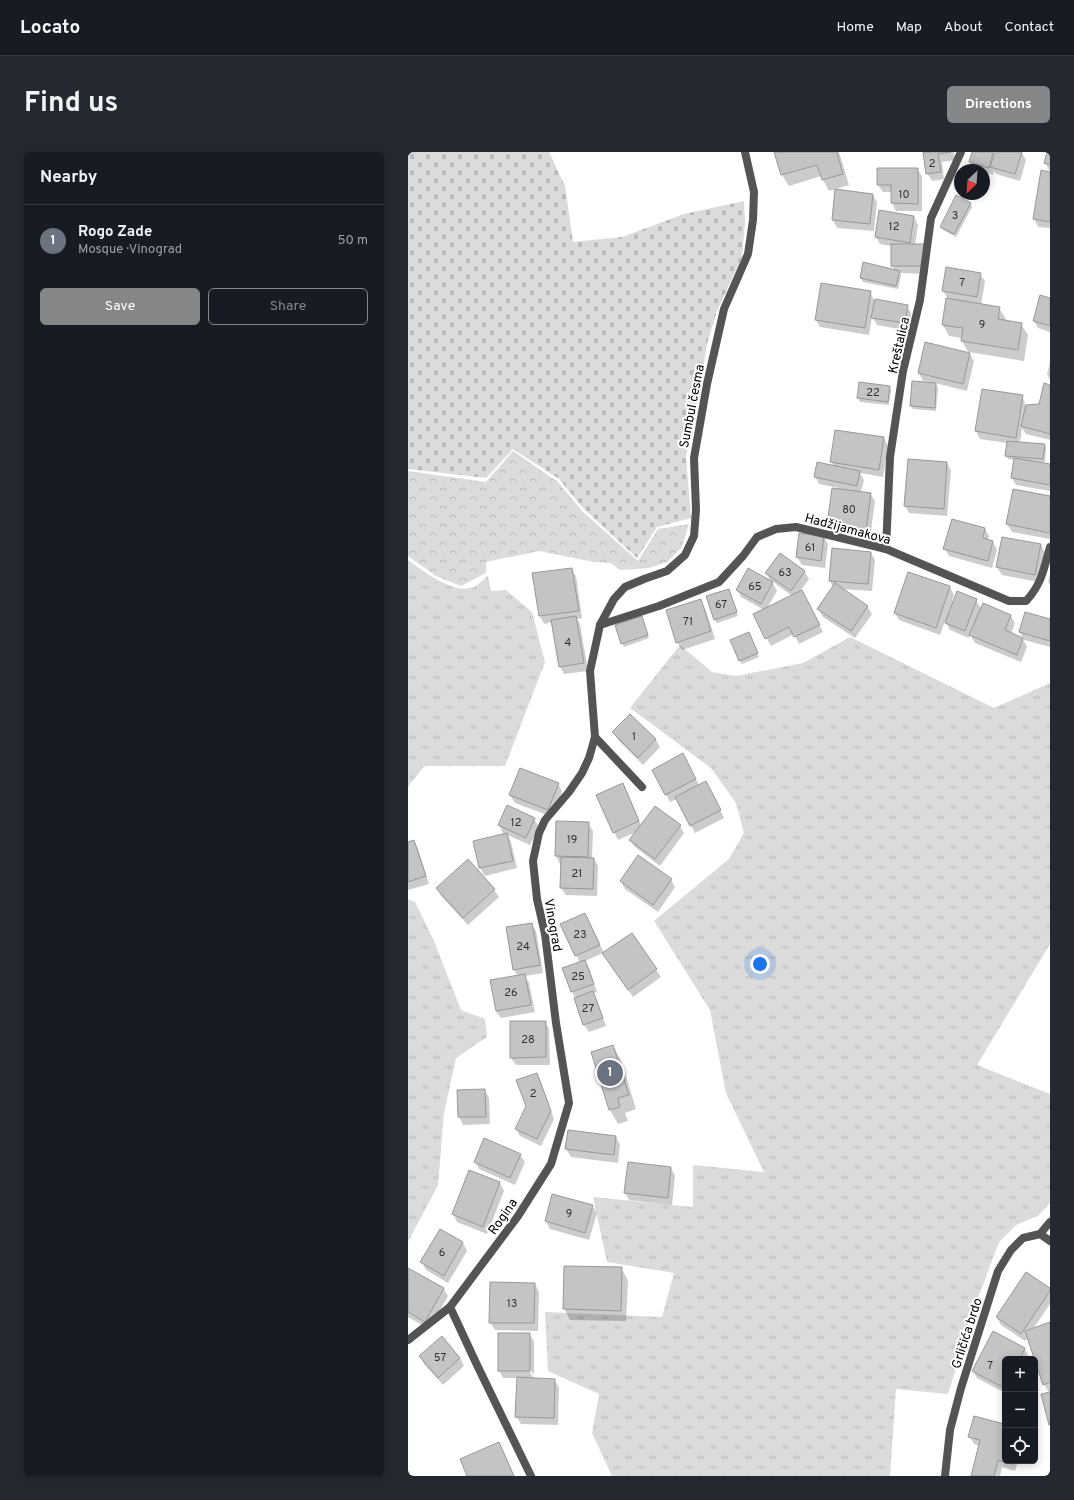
<!DOCTYPE html>
<meta charset="utf-8">
<style>
:root{--surface:#171b24;--page:#242831;--text:#f1f3f6;--muted:#9ea1a6;--line:#363941;--accent:#858687}
body{margin:0;font-family:Overpass,sans-serif;background:var(--page);color:var(--text)}
.controls{position:absolute;right:12px;bottom:12px;display:grid;overflow:hidden;border-radius:6px;box-shadow:0 2px 10px #0003}
.controls button{width:36px;height:36px;display:grid;place-items:center;padding:0;border:0;border-bottom:1px solid var(--line);background:var(--surface);color:var(--text);font:20px sans-serif}
.compass{position:absolute;left:546px;top:12px;width:36px;height:36px;border-radius:50%;background:var(--surface);box-shadow:0 2px 10px #0003;rotate:205deg}
.you{position:absolute;left:352px;top:812px;width:14px;height:14px;margin:-10px;border:3px solid #fff;border-radius:50%;background:#1a73e8;box-shadow:0 0 0 6px #1a73e833}
.badge{display:grid;place-items:center;width:26px;height:26px;border-radius:50%;background:var(--accent);color:#fff;font-size:13px;font-weight:700}
.pin{position:absolute;translate:-50% -50%;border:2px solid #fff;box-shadow:0 1px 4px #0006}
.list{margin:0;padding:0;list-style:none}
h2{display:flex;justify-content:space-between;align-items:center;height:52px;margin:0;padding:0 16px;font-size:17px}
h2 small{font-size:13px;font-weight:400;color:var(--muted)}
.list li{display:grid;grid-template-columns:26px 1fr auto;gap:12px;align-items:center;box-sizing:border-box;height:72px;padding:0 16px;border-top:1px solid var(--line)}
.list b{display:block;font-size:15px;white-space:nowrap}
.list p{margin:0;font-size:13px;white-space:nowrap;color:var(--muted)}
.list em{font-size:13px;font-style:normal;color:var(--muted)}
.actions{display:flex;gap:8px;padding:12px 16px}
.actions a{flex:1;padding:9px 0;border:1px solid var(--accent);border-radius:6px;text-align:center;font-size:14px;color:var(--accent)}
.actions .main{background:var(--accent);color:#fff}
.icon{flex:none;width:22px;height:22px;fill:none;stroke:currentColor;stroke-width:2;stroke-linecap:round;stroke-linejoin:round}
.map{position:relative;flex:none;width:642px;height:1324px;overflow:hidden;border-radius:6px}
header{display:flex;align-items:center;gap:24px;box-sizing:border-box;height:56px;padding:0 20px;background:var(--surface);border-bottom:1px solid var(--line)}
header strong{font-size:19px}
nav{display:flex;gap:22px;margin-inline-start:auto;font-size:14px}
.intro{display:flex;align-items:center;justify-content:space-between;box-sizing:border-box;height:96px;padding:0 24px}
h1{margin:0;font-size:28px}
.button{padding:10px 18px;border-radius:6px;background:var(--accent);color:#fff;font-size:14px;font-weight:700}
main{display:flex;gap:24px;padding:0 24px}
aside{flex:1;background:var(--surface);border-radius:6px;box-shadow:0 2px 10px #0003}
.map>svg:first-child{display:block}
.grass{fill:url(#grass-tufts)}
.forest{fill:url(#forest-crowns)}
.cemetery{fill:url(#cemetery-stones)}
.shadow{fill:#0003;fill-rule:evenodd}
.building{fill:#c4c4c4;stroke:#989898}
.lines{fill:none;stroke-linecap:round;stroke-linejoin:round}
.minor{stroke:#545454;stroke-width:8}
.labels{text-anchor:middle;stroke-width:4;stroke-linejoin:round;paint-order:stroke}
.number-label{font-size:11px;fill:#313131}
.street-label{font-size:13px;fill:#000;stroke:#fff}
</style>
<header>
<strong>Locato</strong>
<nav><a>Home</a><a>Map</a><a>About</a><a>Contact</a></nav>
</header>
<div class="intro"><h1>Find us</h1><a class="button">Directions</a></div>
<main>
<aside>
<h2>Nearby<small></small></h2>
<ul class="list">
<li><span class="badge" style="background:#6b7280">1</span><div><b>Rogo Zade</b><p>Mosque · Vinograd</p></div><em>50 m</em></li>
</ul>
<div class="actions"><a class="main">Save</a><a>Share</a></div>
</aside>
<div class="map">
<svg width="642" height="1324" viewBox="0 0 642 1324">
<defs>
<pattern id="grass-tufts" width="24" height="20" patternUnits="userSpaceOnUse"><rect width="24" height="20" fill="#dbdbdb"/><path d="M3 7l-1-3M5 7V3M7 7l1-3M15 17l-1-3M17 17v-4M19 17l1-3" fill="none" stroke="#bababa"/></pattern>
<pattern id="forest-crowns" width="20" height="18" patternUnits="userSpaceOnUse"><rect width="20" height="18" fill="#dbdbdb"/><path d="M2 6a3 3 0 1 1 6 0M12 15a3 3 0 1 1 6 0" fill="none" stroke="#bababa"/></pattern>
<pattern id="cemetery-stones" width="16" height="16" patternUnits="userSpaceOnUse"><rect width="16" height="16" fill="#dbdbdb"/><path d="M2 7V4a2 2 0 0 1 4 0v3zM10 15v-3a2 2 0 0 1 4 0v3z" fill="#bababa"/></pattern>
</defs>
<rect width="100%" height="100%" fill="#fff"/>
<g class="grass">
<path d="M0 408C15 419 48 445 68 434 72 431 76 427 80 424L83 439 98 438 124 460 137 510 97 614H16L0 635Z"/>
<polygon points="442,485 586,556 642,531 642,792 569,913 642,942 642,1051 631,1063 608,1073 591,1090 569,1149 540,1242 488,1237 482,1324 204,1324 184,1281 191,1242 140,1219 137,1160 254,1165 266,1121 199,1110 185,1045 285,1055 285,1013 356,1020 318,941 302,858 246,769 321,707 336,681 328,651 303,616 222,556 272,493 304,520 328,524 395,511"/>
<polygon points="0,747 7,750 26,789 53,858 77,867 79,885 48,906 36,961 30,1033 0,1090"/>
</g>
<polygon class="forest" points="105,299 150,330 174,359 230,409 250,377 281,372 274,395 259,410 241,416 212,418 203,411 186,410 131,399 78,410 78,421 53,434 28,424 0,404 0,319 78,330"/>
<polygon class="cemetery" points="0,0 141,0 157,34 165,90 214,85 276,62 336,49 337,71 334,105 309,159 299,192 292,237 278,304 283,366 249,375 229,406 175,356 151,327 105,297 78,326 0,317"/>
<g class="shadow">
<polygon points="367,0 431,0 441,33 421,39 413,24 381,34 374,23"/>
<polygon points="516,0 546,0 547,8 534,10 536,27 524,29 519,21"/>
<polygon points="565,0 614,1 618,8 612,29 588,22 586,19 585,23 576,20 576,18 567,18 562,10"/>
<polygon points="640,0 642,0 642,20 637,11"/>
<polygon points="509,17 514,24 514,59 488,59 484,51 484,40 475,40 470,33"/>
<polygon points="642,21 642,76 630,75 626,67"/>
<polygon points="465,43 469,50 466,79 429,76 425,68"/>
<polygon points="562,51 564,55 548,85 535,78 533,75"/>
<polygon points="506,65 510,73 507,93 520,100 520,122 492,121 493,123 490,137 455,130 453,126 487,119 484,114 484,94 472,92 468,85"/>
<polygon points="572,122 577,129 573,153 591,156 598,167 597,170 613,172 620,183 616,209 561,200 566,209 559,239 527,231 530,236 528,259 505,257 503,254 522,230 515,229 511,221 561,202 554,189 554,186 541,184 535,173 540,147 535,139"/>
<polygon points="462,140 466,148 499,154 503,161 501,179 469,173 464,164 461,183 412,175 408,168"/>
<polygon points="642,147 642,180 630,176 626,169"/>
<polygon points="642,210 642,228 639,222"/>
<polygon points="642,234 642,288 618,282 614,276 612,291 636,293 638,296 637,310 631,310 631,311 642,313 642,339 608,333 604,326 607,308 600,307 598,304 599,291 572,287 568,279 614,244 618,254 632,253"/>
<polygon points="481,235 483,238 481,253 452,250 450,246"/>
<polygon points="476,286 480,294 475,325 452,321 456,328 453,340 462,342 467,349 462,386 424,381 420,373 425,337 431,338 431,336 411,332 407,324 426,315 424,310"/>
<polygon points="539,311 543,319 539,364 501,361 497,354"/>
<polygon points="642,345 642,387 604,380 599,372"/>
<polygon points="577,377 581,384 580,389 585,390 589,398 584,416 541,404 537,397"/>
<polygon points="392,382 416,385 420,392 417,416 394,413 389,405"/>
<polygon points="633,393 637,401 631,430 594,423 589,415"/>
<polygon points="463,401 467,408 464,439 433,437 459,454 464,462 447,486 415,465 410,457 425,435 422,429"/>
<polygon points="163,417 168,424 174,466 169,467 172,472 180,519 156,522 152,515 144,470 136,472 132,464 125,422"/>
<path d="M396 419 401 427 391 441 398 447 415 480 391 492 386 482 363 494 346 463 356 458 333 445 329 438 364 431 358 421ZM364 429 384 444 359 456 369 439Z"/>
<polygon points="501,421 542,435 546,443 544,449 568,448 573,457 575,452 603,464 607,471 603,482 616,488 615,487 619,495 613,510 567,491 562,483 561,486 542,478 537,469 532,483 491,468 487,461"/>
<polygon points="642,422 642,433 640,430"/>
<polygon points="323,442 330,464 309,471 307,468"/>
<polygon points="292,448 297,456 307,487 274,498 269,490"/>
<polygon points="233,465 241,486 216,495 214,491"/>
<polygon points="642,468 642,495 616,488 612,480"/>
<polygon points="342,485 351,505 334,512 332,509"/>
<polygon points="222,563 248,588 252,595 235,613 210,588 205,580"/>
<polygon points="279,610 291,633 302,638 316,666 287,681 269,647 262,650 245,618"/>
<polygon points="150,632 154,639 145,665 107,651 102,643"/>
<polygon points="219,640 233,673 272,674 276,681 252,714 227,695 222,688 228,680 210,688 206,680"/>
<polygon points="126,667 131,675 122,693 95,681 91,673"/>
<polygon points="149,670 180,671 185,679 184,707 186,707 190,714 189,744 158,743 153,736 154,712 152,712 148,704"/>
<polygon points="99,682 103,690 109,716 77,724 72,716 66,690"/>
<polygon points="6,689 10,697 21,732 0,738 0,691"/>
<polygon points="60,709 86,738 91,745 60,773 33,744 29,737"/>
<polygon points="263,728 267,735 250,760 217,737 213,730"/>
<polygon points="181,770 196,801 224,782 253,825 225,845 195,801 177,809 181,816 189,840 185,841 189,848 198,874 181,880 176,873 168,847 164,840 172,811 154,773"/>
<polygon points="123,772 128,779 135,821 117,824 121,831 127,860 93,866 88,859 110,824 106,818"/>
<polygon points="137,870 141,877 142,913 108,913 103,906"/>
<polygon points="205,894 213,908 228,957 217,961 220,969 210,972 202,958 184,901"/>
<polygon points="129,922 133,930 146,967 133,994 112,984 108,977 119,955"/>
<polygon points="77,938 81,946 82,972 55,973 51,965 50,939"/>
<polygon points="208,985 212,993 210,1011 163,1005 158,997"/>
<polygon points="112,1003 117,1010 107,1033 71,1017 67,1010"/>
<polygon points="263,1016 267,1024 264,1053 221,1048 217,1041"/>
<polygon points="92,1031 96,1039 79,1082 49,1070 45,1062"/>
<polygon points="145,1043 184,1054 189,1061 181,1088 142,1077 138,1069"/>
<polygon points="33,1078 55,1091 59,1099 40,1131 18,1118 14,1110"/>
<polygon points="213,1116 220,1128 218,1169 162,1168 156,1156"/>
<polygon points="0,1117 35,1136 40,1144 21,1177 0,1165"/>
<polygon points="127,1132 131,1140 130,1179 87,1178 82,1170"/>
<polygon points="642,1138 642,1152 625,1177 642,1171 642,1272 641,1241 636,1232 620,1186 617,1189 593,1173 589,1165"/>
<polygon points="585,1180 617,1197 621,1205 620,1207 597,1207 597,1241 569,1226 565,1219"/>
<polygon points="121,1182 126,1189 126,1223 120,1214 119,1215 126,1227 146,1228 151,1235 150,1273 113,1272 108,1264 110,1226 95,1226 91,1218"/>
<polygon points="12,1204 52,1206 56,1214 35,1233 16,1212"/>
<polygon points="597,1273 597,1309 610,1309 607,1319 594,1315 592,1324 564,1324 572,1294 566,1292 562,1285"/>
</g>
<g class="building">
<polygon points="366,0 429,0 435,22 414,28 409,13 373,23"/>
<polygon points="515,0 543,0 530,2 533,20 518,22"/>
<polygon points="564,0 585,0 581,16 561,10"/>
<polygon points="587,0 614,0 607,22 582,15"/>
<polygon points="639,0 642,0 642,13 636,11"/>
<polygon points="469,16 510,16 510,52 483,51 483,33 469,33"/>
<polygon points="633,18 642,20 642,70 625,67"/>
<polygon points="427,37 465,42 462,72 424,68"/>
<polygon points="548,43 563,51 546,82 532,75"/>
<polygon points="471,58 506,64 502,91 467,85"/>
<rect x="483" y="92" width="33" height="22"/>
<polygon points="455,110 492,119 488,134 452,126"/>
<polygon points="538,115 573,121 569,145 534,139"/>
<polygon points="413,131 463,139 457,176 407,168"/>
<polygon points="632,143 642,146 642,174 625,169"/>
<polygon points="538,146 592,155 590,167 614,171 610,198 553,189 555,176 534,173"/>
<polygon points="467,147 500,153 497,171 463,166"/>
<polygon points="517,190 562,201 555,232 510,221"/>
<polygon points="504,229 528,231 527,256 502,254"/>
<polygon points="451,230 482,234 480,250 449,246"/>
<polygon points="636,231 642,233 642,282 613,274 618,253 631,252"/>
<polygon points="574,237 615,243 608,286 567,279"/>
<polygon points="427,278 476,285 471,318 422,310"/>
<polygon points="599,289 637,292 635,307 597,304"/>
<polygon points="606,306 642,312 642,333 603,326"/>
<polygon points="500,307 539,310 536,357 496,354"/>
<polygon points="409,310 452,319 449,334 406,325"/>
<polygon points="424,336 463,341 458,378 419,373"/>
<polygon points="605,337 642,344 642,381 598,372"/>
<polygon points="544,367 577,376 575,386 585,389 580,409 535,397"/>
<polygon points="391,381 416,384 413,409 388,405"/>
<polygon points="594,385 633,392 627,423 588,415"/>
<polygon points="424,396 463,400 460,432 421,429"/>
<polygon points="372,401 397,419 383,439 357,421"/>
<polygon points="164,416 171,459 131,464 124,421"/>
<polygon points="340,416 365,430 353,452 328,438"/>
<polygon points="500,420 542,434 528,476 486,461"/>
<polygon points="427,431 460,454 443,479 409,457"/>
<polygon points="321,437 329,460 306,468 298,444"/>
<polygon points="394,438 412,473 386,485 381,475 357,487 345,462"/>
<polygon points="549,439 569,447 557,479 537,471"/>
<polygon points="293,447 303,479 268,491 258,458"/>
<polygon points="575,451 603,463 597,478 615,486 609,503 561,483"/>
<polygon points="617,460 642,467 642,489 611,480"/>
<polygon points="168,464 176,511 151,515 143,468"/>
<polygon points="234,464 240,483 213,492 207,473"/>
<polygon points="341,480 350,501 331,509 322,488"/>
<polygon points="222,562 248,587 230,606 204,580"/>
<polygon points="275,601 288,627 257,643 244,618"/>
<polygon points="112,616 151,631 140,658 101,643"/>
<polygon points="298,629 313,658 282,674 267,645"/>
<polygon points="215,631 231,669 205,681 188,643"/>
<polygon points="99,653 127,666 118,686 90,673"/>
<polygon points="247,654 273,673 247,707 221,688"/>
<polygon points="148,669 181,670 180,705 147,704"/>
<polygon points="99,681 105,709 71,716 65,689"/>
<polygon points="6,688 18,724 0,730 0,690"/>
<polygon points="230,703 264,727 245,753 212,729"/>
<polygon points="153,705 186,706 185,737 152,736"/>
<polygon points="60,707 87,737 55,766 28,736"/>
<polygon points="177,761 192,793 167,804 152,772"/>
<polygon points="124,771 132,813 105,818 98,775"/>
<polygon points="224,781 249,817 220,838 194,801"/>
<polygon points="177,808 186,832 163,840 154,816"/>
<polygon points="117,822 123,853 88,859 82,828"/>
<polygon points="185,839 195,866 175,873 166,846"/>
<polygon points="102,869 138,869 138,905 102,906"/>
<polygon points="205,893 221,943 210,946 212,955 201,958 183,900"/>
<polygon points="129,921 143,959 129,987 107,977 118,954 108,928"/>
<polygon points="77,937 78,965 50,965 49,938"/>
<polygon points="160,978 208,984 206,1003 157,997"/>
<polygon points="76,986 113,1002 102,1026 66,1010"/>
<polygon points="220,1010 263,1015 260,1046 216,1041"/>
<polygon points="61,1018 92,1030 75,1075 44,1062"/>
<polygon points="144,1042 185,1053 177,1081 137,1069"/>
<polygon points="32,1077 55,1090 36,1124 12,1110"/>
<polygon points="156,1114 214,1115 213,1159 155,1157"/>
<polygon points="0,1116 36,1136 17,1170 0,1160"/>
<polygon points="618,1120 642,1136 642,1139 613,1182 588,1165"/>
<polygon points="82,1130 127,1131 126,1171 81,1171"/>
<polygon points="642,1170 642,1230 635,1233 617,1179"/>
<polygon points="585,1179 617,1196 612,1207 597,1207 596,1236 564,1219"/>
<rect x="90" y="1181" width="32" height="38"/>
<polygon points="34,1184 52,1206 30,1226 11,1204"/>
<polygon points="109,1225 147,1227 146,1266 107,1265"/>
<polygon points="642,1240 642,1273 641,1273 633,1242"/>
<polygon points="566,1264 596,1272 597,1269 597,1309 604,1309 603,1312 590,1308 586,1324 563,1324 572,1288 560,1285"/>
<polygon points="91,1290 106,1324 59,1324 52,1307"/>
</g>
<g class="lines">
<g class="minor">
<polyline points="478,397 482,305 495,219 512,148 523,66 553,0"/>
<path d="M192 473 251 454 311 430 335 404 349 385 368 377 388 375 478 397 601 449H618C634 432 636 416 642 395"/>
<polyline points="187,585 234,635"/>
<polyline points="632,1082 642,1089"/>
<polyline points="42,1155 69,1213 123,1324"/>
<polyline points="0,1188 42,1155 110,1064 143,1012 161,951 148,871 137,782 129,747 125,709 131,681 137,668 161,640 174,621 181,606 187,585 182,519 192,473 206,447 217,435 236,427 259,419 277,403 286,384 288,358 286,306 299,232 316,157 340,102 345,68 346,40 337,0"/>
<polyline points="537,1324 542,1278 553,1236 590,1119 603,1098 615,1086 632,1082 642,1070"/>
</g>
</g>
<g class="labels">
<g class="number-label">
<text x="524" y="15">2</text>
<text x="496" y="46">10</text>
<text x="547" y="67">3</text>
<text x="486" y="78">12</text>
<text x="554" y="134">7</text>
<text x="574" y="176">9</text>
<text x="465" y="244">22</text>
<text x="441" y="361">80</text>
<text x="402" y="399">61</text>
<text x="377" y="424">63</text>
<text x="347" y="438">65</text>
<text x="313" y="456">67</text>
<text x="280" y="473">71</text>
<text x="160" y="494">4</text>
<text x="226" y="588">1</text>
<text x="108" y="674">12</text>
<text x="164" y="691">19</text>
<text x="169" y="725">21</text>
<text x="172" y="786">23</text>
<text x="115" y="798">24</text>
<text x="170" y="828">25</text>
<text x="103" y="844">26</text>
<text x="180" y="860">27</text>
<text x="120" y="891">28</text>
<text x="125" y="945">2</text>
<text x="161" y="1065">9</text>
<text x="34" y="1104">6</text>
<text x="104" y="1155">13</text>
<text x="32" y="1209">57</text>
<text x="582" y="1217">7</text>
</g>
<g class="street-label">
<text transform="translate(490 193) rotate(-77)" y="5">Kreštalica</text>
<text transform="translate(283 254) rotate(-79)" y="5">Sumbul česma</text>
<text transform="translate(440 376) rotate(15)" y="5">Hadžijamakova</text>
<text transform="translate(146 773) rotate(80)" y="5">Vinograd</text>
<text transform="translate(94 1064) rotate(-55)" y="5">Rogina</text>
<text transform="translate(558 1181) rotate(-72)" y="5">Grličića brdo</text>
</g>
</g>
</svg>
<div class="controls">
<button>+</button>
<button>−</button>
<button><svg class="icon" aria-label="locate" viewBox="0 0 24 24"><circle cx="12" cy="12" r="6"/><path d="M12 2v4M12 18v4M2 12h4M18 12h4"/></svg></button>
</div>
<svg class="compass" viewBox="-18 -18 36 36"><path d="M0-13l5 13h-10z" fill="#e53935"/><path d="M0 13l5-13h-10z" fill="#9ea1a6"/></svg>
<div class="you"></div>
<div class="pin badge" style="left:202px;top:921px;background:#6b7280">1</div>
</div>
</main>
